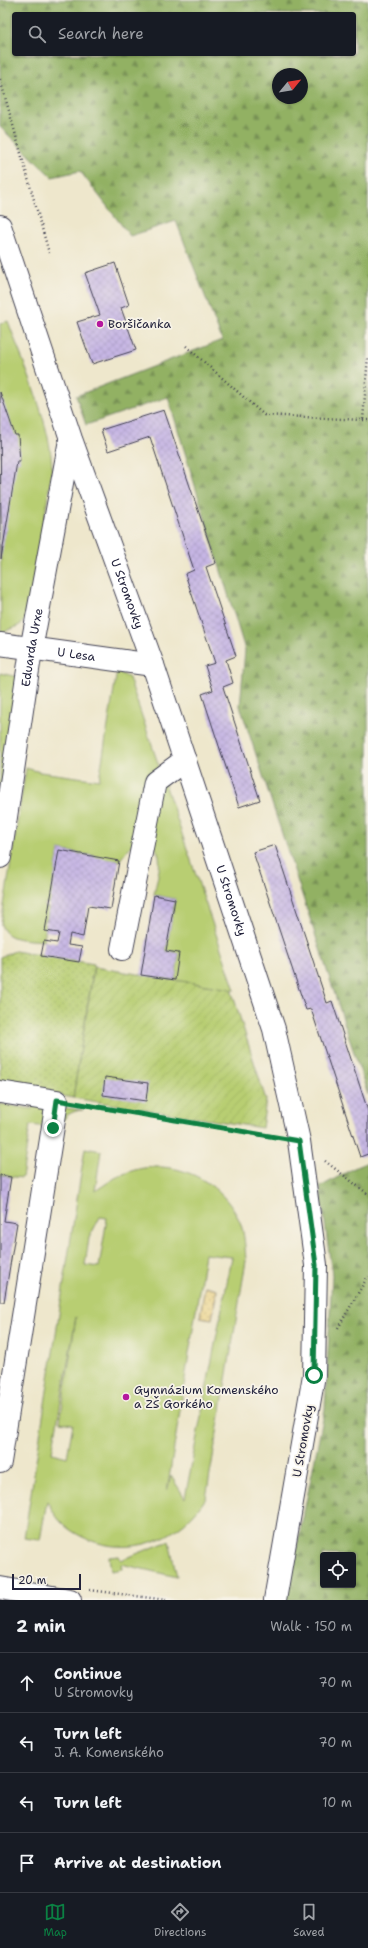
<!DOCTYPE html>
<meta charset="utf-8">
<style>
:root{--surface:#171b24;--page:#20242c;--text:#f1f3f6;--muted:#9ea1a6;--line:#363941;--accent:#0b8043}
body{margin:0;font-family:"Shantell Sans",sans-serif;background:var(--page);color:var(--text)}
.controls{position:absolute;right:12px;bottom:12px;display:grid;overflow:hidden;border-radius:4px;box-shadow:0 1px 3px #0004}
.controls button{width:36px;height:36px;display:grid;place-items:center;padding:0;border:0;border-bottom:1px solid var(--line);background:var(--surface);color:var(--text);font:20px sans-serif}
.compass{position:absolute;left:272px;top:68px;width:36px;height:36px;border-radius:50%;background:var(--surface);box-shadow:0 1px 3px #0004;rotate:60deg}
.scale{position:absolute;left:12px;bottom:10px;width:69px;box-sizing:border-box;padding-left:4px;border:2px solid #22223b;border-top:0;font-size:11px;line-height:14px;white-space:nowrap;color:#22223b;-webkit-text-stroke:3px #f7f3e8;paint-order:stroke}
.stop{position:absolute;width:12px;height:12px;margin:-9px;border:3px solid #0b8043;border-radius:50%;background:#fff}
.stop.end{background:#0b8043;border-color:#fff;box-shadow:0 1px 4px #0008}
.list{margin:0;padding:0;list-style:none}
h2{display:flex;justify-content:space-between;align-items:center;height:52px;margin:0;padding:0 16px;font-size:17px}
h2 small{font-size:13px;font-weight:400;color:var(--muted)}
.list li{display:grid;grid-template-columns:26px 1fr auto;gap:12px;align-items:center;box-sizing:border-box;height:60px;padding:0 16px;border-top:1px solid var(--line)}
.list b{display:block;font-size:15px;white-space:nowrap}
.list p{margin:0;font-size:13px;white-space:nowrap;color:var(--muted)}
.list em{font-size:13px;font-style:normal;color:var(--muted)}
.icon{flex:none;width:22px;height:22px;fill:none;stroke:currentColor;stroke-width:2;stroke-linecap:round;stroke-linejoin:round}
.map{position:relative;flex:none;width:368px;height:1600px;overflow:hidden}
.search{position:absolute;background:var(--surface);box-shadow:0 1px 3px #0004;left:12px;right:12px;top:12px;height:44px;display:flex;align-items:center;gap:10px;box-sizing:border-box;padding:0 14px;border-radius:4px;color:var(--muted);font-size:15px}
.sheet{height:292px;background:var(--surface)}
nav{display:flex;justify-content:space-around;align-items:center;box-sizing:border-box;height:56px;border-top:1px solid var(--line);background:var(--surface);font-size:11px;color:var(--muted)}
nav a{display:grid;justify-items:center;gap:2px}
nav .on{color:var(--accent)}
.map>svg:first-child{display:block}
.grass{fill:#b8ce72;stroke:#6d7856;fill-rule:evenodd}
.forest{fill:url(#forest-firs);stroke:#5a6a50;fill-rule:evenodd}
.sand{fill:url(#sand-dots);stroke:#887e6c}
.park{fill:url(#park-dots);stroke:#6d7856}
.garden{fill:url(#garden-furrows);stroke:#6d7856}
.building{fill:url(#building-cross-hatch)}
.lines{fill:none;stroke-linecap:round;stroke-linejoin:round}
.minor-casing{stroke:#414051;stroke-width:24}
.path{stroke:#414051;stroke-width:2.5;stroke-dasharray:1 3;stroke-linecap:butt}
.minor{stroke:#fff;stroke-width:22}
.route{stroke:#0b8043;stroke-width:5}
.poi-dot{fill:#b5179e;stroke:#f7f3e8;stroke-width:1.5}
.labels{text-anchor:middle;stroke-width:3.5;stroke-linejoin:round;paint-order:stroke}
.poi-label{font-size:12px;fill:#22223b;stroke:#f7f3e8;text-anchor:start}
.street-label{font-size:12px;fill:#22223b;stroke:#f7f3e8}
</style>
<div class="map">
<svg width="368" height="1600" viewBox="0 0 368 1600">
<defs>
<pattern id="forest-firs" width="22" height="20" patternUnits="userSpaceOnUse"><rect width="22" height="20" fill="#92b164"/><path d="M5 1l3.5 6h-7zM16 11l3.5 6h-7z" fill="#779054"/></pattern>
<pattern id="sand-dots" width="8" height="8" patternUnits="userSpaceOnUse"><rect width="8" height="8" fill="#eeda9e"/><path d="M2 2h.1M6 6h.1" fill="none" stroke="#ccbb89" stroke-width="1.8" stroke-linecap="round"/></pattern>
<pattern id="park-dots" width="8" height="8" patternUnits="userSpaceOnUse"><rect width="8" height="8" fill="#b8ce72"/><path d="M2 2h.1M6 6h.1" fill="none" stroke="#9eb164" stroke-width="1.8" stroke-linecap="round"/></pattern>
<pattern id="garden-furrows" width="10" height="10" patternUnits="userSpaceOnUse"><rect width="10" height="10" fill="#b8ce72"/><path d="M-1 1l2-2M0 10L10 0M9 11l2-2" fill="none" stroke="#9eb164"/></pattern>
<pattern id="building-cross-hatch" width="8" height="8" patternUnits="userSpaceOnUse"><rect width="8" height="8" fill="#c6b6e4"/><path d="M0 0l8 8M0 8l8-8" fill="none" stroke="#aa9cc4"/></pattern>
</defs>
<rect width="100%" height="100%" fill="#f7f3e8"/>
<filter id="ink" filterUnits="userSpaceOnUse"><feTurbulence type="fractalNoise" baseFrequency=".025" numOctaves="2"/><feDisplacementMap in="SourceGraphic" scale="8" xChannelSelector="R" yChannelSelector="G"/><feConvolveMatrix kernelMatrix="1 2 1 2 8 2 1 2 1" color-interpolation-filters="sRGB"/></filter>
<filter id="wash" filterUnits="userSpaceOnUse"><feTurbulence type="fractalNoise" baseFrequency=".012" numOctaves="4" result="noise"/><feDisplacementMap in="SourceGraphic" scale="16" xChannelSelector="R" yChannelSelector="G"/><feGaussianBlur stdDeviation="0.9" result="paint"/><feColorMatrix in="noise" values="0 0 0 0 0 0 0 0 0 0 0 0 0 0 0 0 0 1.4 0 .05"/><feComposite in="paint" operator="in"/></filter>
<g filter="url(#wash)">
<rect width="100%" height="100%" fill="#eee7cc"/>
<g class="grass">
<path d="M8 321C23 363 52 426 52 470L30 611C20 633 12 623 1 636L0 324Z"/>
<path d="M117 671 129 678 235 990 175 980 179 953 166 951 175 899 154 895C157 876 167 854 149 841L133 843 119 861 95 858V856L59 850 51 901 49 904 45 903 44 907 49 908 47 920H45L44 924 46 925 44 941C28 939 6 942 1 924L26 768 40 772 99 780Z"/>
<polygon points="0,673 18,677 0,797"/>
<path d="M0 1104 32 1109 33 1105 83 1110C69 1111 64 1117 58 1128L30 1125 22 1178 0 1175Z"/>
<path d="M85 1148 101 1151 95 1191C105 1185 114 1177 126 1173 171 1155 221 1179 240 1222 245 1235 245 1248 246 1261L206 1498C182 1536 139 1556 95 1542 83 1538 69 1531 60 1521 55 1515 51 1508 47 1501L40 1540 24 1538ZM100 1217 107 1218 99 1267 85 1265 89 1238ZM205 1254 232 1257 185 1498 171 1476 167 1491ZM76 1317 60 1422 73 1424 67 1457 52 1453Z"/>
<polygon points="169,1541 177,1577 121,1564 122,1569 111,1571 109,1557 119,1556 121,1560"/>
</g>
<g class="forest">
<path d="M0 0H368V1095L240 706 245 650 168 397 86 425 76 396 222 340 176 221 130 236 80 171 52 177 0 127ZM14 14H354V54H14ZM278 74H302V98H278Z"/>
<path d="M368 1162V1600H286L325 1409 332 1275 320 1187 356 1167ZM323 1555H353V1585H323Z"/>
</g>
<polygon class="sand" points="205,1286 217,1289 212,1319 200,1317"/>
<polygon class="park" points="15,951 94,964 73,1098 0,1084 0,957"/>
<polygon class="garden" points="94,967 231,989 266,1100 262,1128 73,1098"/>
<g id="blocks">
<g class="building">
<polygon points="115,263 129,305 121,308 136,350 92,364 77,322 100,315 85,273"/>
<polygon points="0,392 15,435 18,435 20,462 17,462 1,559"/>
<polygon points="164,410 216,563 206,567 236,656 226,660 233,683 223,687 260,800 239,807 202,694 213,690 205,666 215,663 185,574 194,570 150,437 108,451 101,430"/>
<polygon points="275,845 327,1003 332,1001 368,1111 368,1154 360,1157 311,1009 306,1010 253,852"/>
<polygon points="59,850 119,861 111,909 88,906 83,937 70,934 68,945 82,947 79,962 41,956 44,941 57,943 59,933 45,931"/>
<polygon points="154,895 175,899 166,951 179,953 175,980 141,975"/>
<polygon points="105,1077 148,1083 146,1101 103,1095"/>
<polygon points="0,1175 11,1177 4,1221 17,1223 4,1302 0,1302"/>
</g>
</g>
</g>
<g filter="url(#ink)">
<use href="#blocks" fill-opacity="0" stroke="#414051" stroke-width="1"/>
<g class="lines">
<defs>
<g id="minor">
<path id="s1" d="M0 226 71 439 153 665 274 1029 299 1141 316 1265 314 1375 275 1600"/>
<path id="s2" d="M0 644 153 665"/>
<path id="s3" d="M0 857 31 650 70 440"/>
<polyline points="122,949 155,782 185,760"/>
<polyline points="0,1092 57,1101 0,1462"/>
<polyline points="0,1588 70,1600"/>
</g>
</defs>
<use href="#minor" class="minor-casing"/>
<g class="path">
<polyline points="0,79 49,253"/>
<polyline points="186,346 264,415 363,420 368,356"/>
<polyline points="363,420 368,420"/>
<polyline points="79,1104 275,1137"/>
<polyline points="325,1161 368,1194"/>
<polyline points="338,1328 368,1276"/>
<polyline points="90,1590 166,1600"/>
</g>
<use href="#minor" class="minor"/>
</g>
</g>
<g class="lines" filter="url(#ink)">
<polyline class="route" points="53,1128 57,1100 299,1141 316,1265 314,1375"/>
</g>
<g class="poi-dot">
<circle cx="100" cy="324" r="4"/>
<circle cx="126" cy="1397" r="4"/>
</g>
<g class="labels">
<g class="poi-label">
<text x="108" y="328">Boršičanka</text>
<text x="134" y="1394">Gymnázium Komenského<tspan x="134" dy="14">a ZŠ Gorkého</tspan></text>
</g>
<g class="street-label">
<text dy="4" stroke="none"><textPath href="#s1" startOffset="389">U Stromovky</textPath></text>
<text dy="4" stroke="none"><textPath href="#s3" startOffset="212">Eduarda Urxe</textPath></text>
<text dy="4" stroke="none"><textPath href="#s2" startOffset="77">U Lesa</textPath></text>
<text dy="4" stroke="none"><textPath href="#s1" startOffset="713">U Stromovky</textPath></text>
<text transform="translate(303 1441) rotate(-80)" y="4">U Stromovky</text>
</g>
</g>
</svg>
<div class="controls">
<button><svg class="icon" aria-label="locate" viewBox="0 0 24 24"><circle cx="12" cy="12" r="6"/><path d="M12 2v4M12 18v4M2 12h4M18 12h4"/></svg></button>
</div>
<svg class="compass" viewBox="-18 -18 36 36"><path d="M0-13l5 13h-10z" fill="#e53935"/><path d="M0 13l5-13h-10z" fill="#9ea1a6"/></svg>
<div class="scale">20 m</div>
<div class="stop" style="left:314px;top:1375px"></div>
<div class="stop end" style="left:53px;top:1128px"></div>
<div class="search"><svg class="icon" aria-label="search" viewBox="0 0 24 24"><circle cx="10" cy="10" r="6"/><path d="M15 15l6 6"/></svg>Search here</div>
</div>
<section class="sheet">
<h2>2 min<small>Walk · 150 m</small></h2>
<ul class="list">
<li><svg class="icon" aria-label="ahead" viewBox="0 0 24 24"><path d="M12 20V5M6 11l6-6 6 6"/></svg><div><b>Continue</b><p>U Stromovky</p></div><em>70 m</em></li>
<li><svg class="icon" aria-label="left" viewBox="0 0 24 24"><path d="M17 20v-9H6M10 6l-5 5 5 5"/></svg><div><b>Turn left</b><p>J. A. Komenského</p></div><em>70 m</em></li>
<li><svg class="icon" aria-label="left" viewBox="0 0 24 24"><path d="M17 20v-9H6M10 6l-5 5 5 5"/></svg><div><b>Turn left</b></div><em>10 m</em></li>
<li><svg class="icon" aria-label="arrive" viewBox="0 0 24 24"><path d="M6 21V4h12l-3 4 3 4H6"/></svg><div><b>Arrive at destination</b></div></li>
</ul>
</section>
<nav>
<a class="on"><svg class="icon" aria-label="map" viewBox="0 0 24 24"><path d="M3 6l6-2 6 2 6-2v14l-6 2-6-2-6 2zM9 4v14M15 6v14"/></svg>Map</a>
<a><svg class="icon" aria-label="directions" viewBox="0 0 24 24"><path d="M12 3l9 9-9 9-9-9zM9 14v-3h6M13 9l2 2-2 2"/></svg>Directions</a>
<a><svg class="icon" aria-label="saved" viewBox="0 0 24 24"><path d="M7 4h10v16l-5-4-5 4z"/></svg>Saved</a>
</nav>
